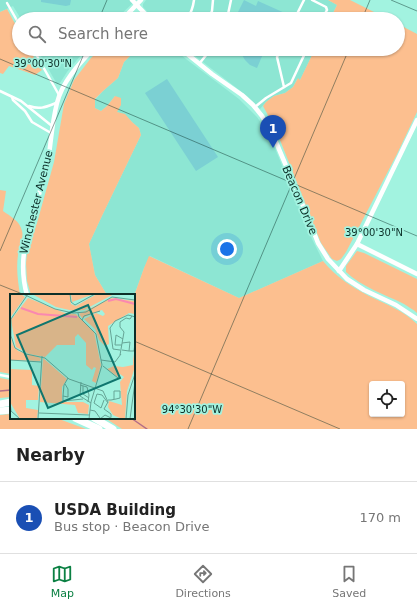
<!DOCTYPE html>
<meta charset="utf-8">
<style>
:root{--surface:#fff;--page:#f6f6f6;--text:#222;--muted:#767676;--line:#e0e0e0;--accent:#0b8043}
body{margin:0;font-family:"DejaVu Sans",sans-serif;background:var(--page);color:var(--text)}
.controls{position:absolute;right:12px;bottom:12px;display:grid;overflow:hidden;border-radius:4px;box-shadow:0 1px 3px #0004}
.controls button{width:36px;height:36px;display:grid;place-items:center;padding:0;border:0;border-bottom:1px solid var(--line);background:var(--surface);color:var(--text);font:20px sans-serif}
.you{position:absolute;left:227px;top:249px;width:14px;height:14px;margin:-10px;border:3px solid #fff;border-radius:50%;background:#1a73e8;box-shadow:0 0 0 6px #1a73e833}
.badge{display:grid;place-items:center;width:26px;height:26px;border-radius:50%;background:var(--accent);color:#fff;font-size:13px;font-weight:700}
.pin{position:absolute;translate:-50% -33px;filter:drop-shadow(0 1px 2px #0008)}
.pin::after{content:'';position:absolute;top:21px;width:14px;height:12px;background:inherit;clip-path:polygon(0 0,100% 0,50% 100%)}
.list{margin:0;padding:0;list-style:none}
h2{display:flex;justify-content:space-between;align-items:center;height:52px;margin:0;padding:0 16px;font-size:17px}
h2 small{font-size:13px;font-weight:400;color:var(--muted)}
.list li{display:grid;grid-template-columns:26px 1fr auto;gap:12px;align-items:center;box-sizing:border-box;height:72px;padding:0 16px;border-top:1px solid var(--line)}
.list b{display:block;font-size:15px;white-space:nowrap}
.list p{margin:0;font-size:13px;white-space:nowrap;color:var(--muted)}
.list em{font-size:13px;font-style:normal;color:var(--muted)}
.icon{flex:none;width:22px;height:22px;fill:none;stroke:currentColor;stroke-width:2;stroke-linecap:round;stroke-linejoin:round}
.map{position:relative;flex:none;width:417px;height:429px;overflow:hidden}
.search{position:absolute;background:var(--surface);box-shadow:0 1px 3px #0004;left:12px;right:12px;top:12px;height:44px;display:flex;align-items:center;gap:10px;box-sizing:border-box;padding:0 14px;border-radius:22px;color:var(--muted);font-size:15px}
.sheet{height:124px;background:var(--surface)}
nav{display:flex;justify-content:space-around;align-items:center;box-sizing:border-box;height:56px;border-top:1px solid var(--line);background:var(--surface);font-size:11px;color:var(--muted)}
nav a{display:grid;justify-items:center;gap:2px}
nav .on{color:var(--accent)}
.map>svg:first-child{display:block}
.built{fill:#8de6d3}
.green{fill:#fcbf8f;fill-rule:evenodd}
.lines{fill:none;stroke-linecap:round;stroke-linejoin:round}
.stream{stroke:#b36d87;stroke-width:1.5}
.building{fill:#7bd0d3}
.service{stroke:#fff;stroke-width:2.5}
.minor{stroke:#fff;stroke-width:4.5}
.secondary{stroke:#fff;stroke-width:7}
.ticks{fill:none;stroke:#0c2f28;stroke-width:1;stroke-opacity:0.45}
.labels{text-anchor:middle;stroke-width:3.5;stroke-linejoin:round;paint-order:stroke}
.street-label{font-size:11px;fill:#0c2f28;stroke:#a2f3e0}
.inset-river{fill:none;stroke:#fa88b0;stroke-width:2}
.inset-road{fill:none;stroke:#66a596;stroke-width:1}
.view{fill:#0f766e;fill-opacity:0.15;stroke:#0f766e;stroke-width:2}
.inset-edge{fill:none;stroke:#0c2f28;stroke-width:2}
.ticks-label{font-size:10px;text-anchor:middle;fill:#0c2f28;stroke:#a2f3e0;stroke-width:3.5;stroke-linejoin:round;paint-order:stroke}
</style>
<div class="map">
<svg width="417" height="429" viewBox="0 0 417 429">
<rect width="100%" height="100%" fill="#a2f3e0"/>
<g class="built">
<polygon points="0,0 136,0 116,19 21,19 13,6 0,12"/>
<polygon points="146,0 328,0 337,5 330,19 154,19 143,7 143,4"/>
<polygon points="37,49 86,49 67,72 60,83 57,84"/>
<polygon points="137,49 174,49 186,59 239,99 257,117 270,136 312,239 323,261 239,298 150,256 144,268 134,296 134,295 107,295 95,275 89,244 101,218 141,135 139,128 132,122 125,115 117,112 115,96 107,106 101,111 95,108 95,100 103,91 118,78 124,62"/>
<polygon points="186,49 315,49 300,80 297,79 293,87 285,93 274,96 266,102 260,109 247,96"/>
</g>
<g class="green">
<polygon points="328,0 350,0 388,19 330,19 337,5"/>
<polygon points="7,9 19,31 19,49 29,49 42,70 35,75 9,66 3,74 0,73 0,12"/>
<polygon points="398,24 417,34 417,112 397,154 346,252 341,259 337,261 332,259 321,243 276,130 263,106 266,102 274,96 285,93 293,87 298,78 300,80 315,49 398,49"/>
<polygon points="100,49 137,49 124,62 118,78 103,91 95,99 95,108 101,111 107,106 115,96 121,98 121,105 117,112 125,114 132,122 139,128 141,135 101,218 89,244 95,275 107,295 31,295 27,281 26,263 28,245 37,223 54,162 64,104 74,80 91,58"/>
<path d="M0 190 6 191 3 211C10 216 20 221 22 231 24 237 19 248 18 255 16 269 18 282 20 295H11V374L0 372Z"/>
<path d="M357 251 364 253 417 279V313C413 309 408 307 404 304 384 294 362 287 346 272V266Z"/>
<path d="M149 256 239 298 323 261C336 277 352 287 369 296 386 304 404 311 417 324V429H122L105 418H134V296L144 268ZM372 384H402V414H372Z"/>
<polygon points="0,378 11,380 11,397 0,398"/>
<polygon points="11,414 11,418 54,418 59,419 86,429 0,429 0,415"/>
</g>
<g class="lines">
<g class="stream">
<polyline points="0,391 11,390"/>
<polyline points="131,418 147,429"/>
</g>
</g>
<g class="building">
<polygon points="41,0 71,0 70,5 66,6 41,2"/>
<polygon points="244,0 256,6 258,1 287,14 285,19 240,19 240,13 238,12"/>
<polygon points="241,49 262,49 260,53 263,54 257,68 250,65 245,60 242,55"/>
<polygon points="167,79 218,157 196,171 145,93"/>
</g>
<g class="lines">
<g class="service">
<polyline points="312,0 326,7 327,10 322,19"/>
<polyline points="7,3 19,24"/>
<polyline points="295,18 304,0"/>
<path d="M187 19C191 13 193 8 194 0"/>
<polyline points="208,19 212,11 213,0"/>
<polyline points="227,19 231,0"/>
<polyline points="33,49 59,95"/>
<polyline points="281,49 277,57 284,87"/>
<polyline points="199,64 211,49"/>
<polyline points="0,91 21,101 52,126"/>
<polyline points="12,97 13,100 25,111 32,122 51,133"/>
<path d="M29 106C40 110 46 107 56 103"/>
<polyline points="255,107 266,98 291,83 307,49"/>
<polyline points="0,375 11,377"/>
</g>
<g class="minor">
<polyline points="132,0 150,19"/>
<polyline points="123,19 141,0"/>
<polyline points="181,49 212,74 242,95 253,105 262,116 273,135 309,220 318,243 328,259 347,279 364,290 396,305 417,319"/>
<polyline points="357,244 417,274"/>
<polyline points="339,271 357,244 417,120"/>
<path d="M27 295C22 278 22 263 25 245L48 162C51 142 52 122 57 103 62 82 79 64 93 49"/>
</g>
<g class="secondary">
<polyline points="0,404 11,402"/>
<polyline points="0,411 11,410"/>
<polyline points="75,418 99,429"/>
<polyline points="94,418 113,429"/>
</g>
</g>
<path class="ticks" d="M391 0 417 11M99 19 107 0M362 19 370 0M0 59 417 236M0 251 86 49M0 285 25 295M134 341 340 429M188 429 349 49"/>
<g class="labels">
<g class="street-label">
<text transform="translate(300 200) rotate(67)" y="4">Beacon Drive</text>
<text transform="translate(36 202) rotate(-76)" y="4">Winchester Avenue</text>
</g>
</g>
<g transform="translate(10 294)">
<rect width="125" height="125" fill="#a2f3e0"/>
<path d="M0 0H11L15 3 0 24ZM22 0H60L61 10 66 12 87 0H104L74 16 64 17 46 13ZM61 0H84L62 8ZM18 4 55 19 66 20 84 38 91 71 86 89 82 87 86 74 84 73 82 76 76 71V49L68 40 65 43V51H47L35 63 19 60 6 53 1 26ZM101 4 125 7V20L119 19 98 32 99 50 95 52 89 46 85 35 74 25 86 19 93 22 95 20 92 16 72 24 69 20ZM0 39 3 51 8 57 31 64 30 67 1 66ZM123 60 125 73 117 97 115 125H112L103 121 98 113 99 107 112 111 110 88 114 83 110 80 108 83 97 75 104 72 113 73 123 71ZM33 64 57 85 52 93V108H73L79 111 78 120 68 119 65 111 30 108ZM0 75 22 76V91L29 92 28 106H16V114L28 116 27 125H10L0 108Z" fill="#fcbf8f"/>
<path class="inset-river" d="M98 7 106 5 125 10M11 14 28 20 67 23"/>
<path class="inset-road" d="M13 0 45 15 63 19 76 18 102 3 125 6M18 0 1 25V42L5 54 16 60 35 64 59 85 93 97 98 108 94 115 101 120V123M60 0 61 8 65 11 85 0M68 19 69 23 86 40 92 71 81 108 79 125M72 26 74 22 90 17M112 51H105L106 41 113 45M110 56 103 55 100 34 105 27 118 21 122 22M112 56 119 57 120 48 112 49M119 57H124L125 49M110 61 114 38 110 33V28L116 24 120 25 122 22 125 23M0 66 31 68M91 66 105 68 111 60M93 72 108 84M71 88 70 102 81 109M55 90 58 95V103L53 102 54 91 58 84M70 91 77 93 79 101 78 108M73 92V100L79 104M53 102V107L73 105M94 106 91 114 84 109 87 100 92 101 98 109M98 106H101L106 105 110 104V97H104V105M0 108 1 117 10 125M80 116 85 117 90 124M29 119 79 121M28 125 32 62M90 125 95 121 103 125M116 125 118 101 125 80M120 125 125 88"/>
<path class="view" d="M78 11 110 84 38 114 7 41Z"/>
<rect width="125" height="125" class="inset-edge"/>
</g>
<g class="ticks-label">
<text x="43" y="67">39°00'30"N</text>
<text x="374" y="236">39°00'30"N</text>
<text x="192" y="413">94°30'30"W</text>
</g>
</svg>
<div class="controls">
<button><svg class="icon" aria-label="locate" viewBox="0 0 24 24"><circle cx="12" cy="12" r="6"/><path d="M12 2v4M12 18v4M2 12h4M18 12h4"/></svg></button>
</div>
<div class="you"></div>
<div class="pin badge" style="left:273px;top:148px;background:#1a4fb4">1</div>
<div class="search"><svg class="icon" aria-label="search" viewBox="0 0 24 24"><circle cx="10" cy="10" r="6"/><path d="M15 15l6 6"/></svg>Search here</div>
</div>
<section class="sheet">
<h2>Nearby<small></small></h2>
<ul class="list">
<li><span class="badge" style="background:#1a4fb4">1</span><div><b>USDA Building</b><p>Bus stop · Beacon Drive</p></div><em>170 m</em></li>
</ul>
</section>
<nav>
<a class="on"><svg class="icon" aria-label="map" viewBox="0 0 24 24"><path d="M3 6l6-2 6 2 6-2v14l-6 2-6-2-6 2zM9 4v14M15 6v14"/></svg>Map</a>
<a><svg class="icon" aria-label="directions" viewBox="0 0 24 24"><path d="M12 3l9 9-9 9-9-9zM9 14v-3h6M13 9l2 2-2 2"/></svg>Directions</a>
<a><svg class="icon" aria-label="saved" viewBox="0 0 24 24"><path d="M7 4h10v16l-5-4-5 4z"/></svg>Saved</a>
</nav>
